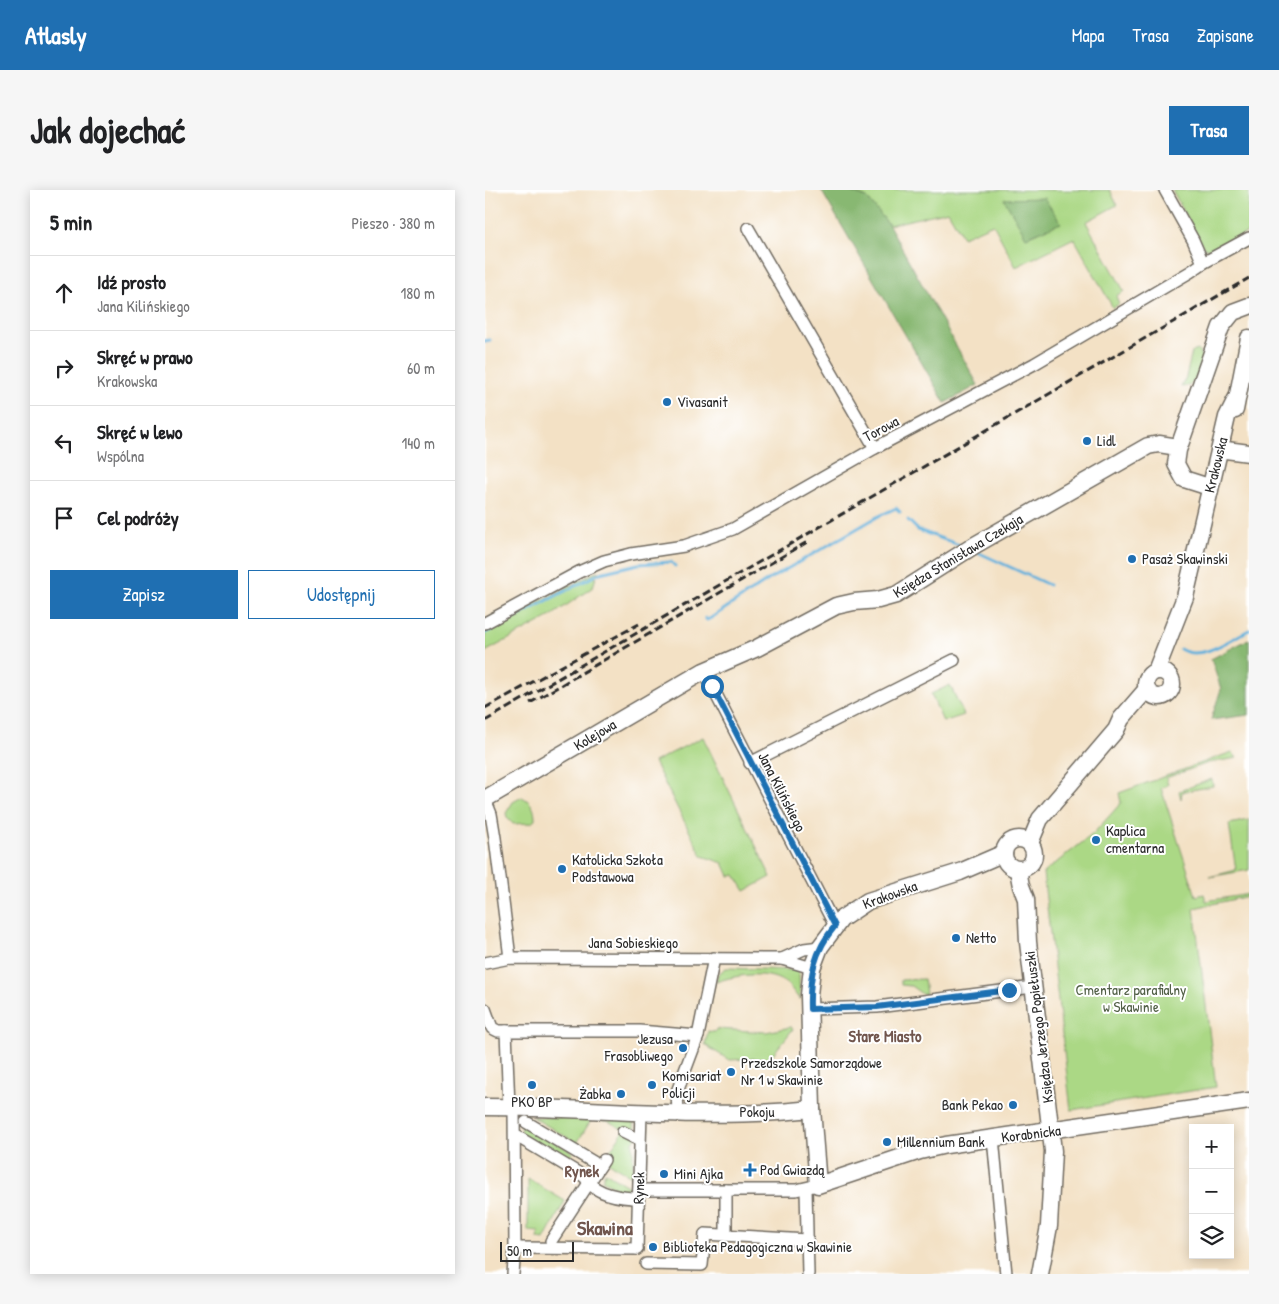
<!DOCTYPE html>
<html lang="pl">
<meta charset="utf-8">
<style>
:root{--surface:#fff;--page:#f6f6f6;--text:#202124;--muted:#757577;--line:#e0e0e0;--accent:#1f6fb2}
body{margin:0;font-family:"Patrick Hand",sans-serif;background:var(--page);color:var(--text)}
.controls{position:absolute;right:15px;bottom:15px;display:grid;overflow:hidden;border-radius:0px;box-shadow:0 2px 12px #0003}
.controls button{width:45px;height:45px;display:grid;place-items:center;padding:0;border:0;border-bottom:1px solid var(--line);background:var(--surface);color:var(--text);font:25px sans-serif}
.scale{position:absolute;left:15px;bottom:12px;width:74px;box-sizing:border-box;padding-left:5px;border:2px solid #2b2b2b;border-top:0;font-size:14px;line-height:18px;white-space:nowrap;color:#2b2b2b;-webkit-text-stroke:4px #fff;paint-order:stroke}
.stop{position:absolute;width:15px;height:15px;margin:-11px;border:4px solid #1f6fb2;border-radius:50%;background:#fff}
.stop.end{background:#1f6fb2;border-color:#fff;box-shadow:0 1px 5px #0008}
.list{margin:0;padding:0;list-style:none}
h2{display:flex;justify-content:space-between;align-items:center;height:65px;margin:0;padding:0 20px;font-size:21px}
h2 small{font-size:16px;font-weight:400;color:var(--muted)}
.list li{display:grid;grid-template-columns:32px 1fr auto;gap:15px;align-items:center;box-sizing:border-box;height:75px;padding:0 20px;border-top:1px solid var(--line)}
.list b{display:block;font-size:19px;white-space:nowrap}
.list p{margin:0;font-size:16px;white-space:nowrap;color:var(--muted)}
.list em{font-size:16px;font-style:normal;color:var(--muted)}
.actions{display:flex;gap:10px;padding:15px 20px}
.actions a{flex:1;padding:11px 0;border:1px solid var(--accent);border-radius:0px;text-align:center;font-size:18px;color:var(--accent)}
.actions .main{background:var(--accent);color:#fff}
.icon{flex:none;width:28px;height:28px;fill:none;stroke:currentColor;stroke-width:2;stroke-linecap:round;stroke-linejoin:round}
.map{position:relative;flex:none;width:764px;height:1084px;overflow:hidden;border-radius:0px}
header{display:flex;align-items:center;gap:30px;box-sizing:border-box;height:70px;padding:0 25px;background:var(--accent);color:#fff}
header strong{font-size:24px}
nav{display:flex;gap:28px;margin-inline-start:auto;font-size:18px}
.intro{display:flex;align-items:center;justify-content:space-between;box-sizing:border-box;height:120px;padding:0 30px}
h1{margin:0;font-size:35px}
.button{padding:12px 22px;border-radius:0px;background:var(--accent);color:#fff;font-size:18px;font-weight:700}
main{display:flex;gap:30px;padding:0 30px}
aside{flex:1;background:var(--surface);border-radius:0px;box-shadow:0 2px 12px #0003}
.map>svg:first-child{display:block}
.green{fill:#abd885;stroke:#6b8258}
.forest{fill:#88b872;stroke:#5a724e}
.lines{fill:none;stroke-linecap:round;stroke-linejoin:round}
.stream{stroke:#62b1dc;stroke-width:3}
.street-casing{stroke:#716b61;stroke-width:14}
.secondary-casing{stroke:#716b61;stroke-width:19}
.street{stroke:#fff;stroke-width:11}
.secondary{stroke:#fff;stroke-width:16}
.rail{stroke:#2b2b2b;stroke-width:3;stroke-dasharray:8 4;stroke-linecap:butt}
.route{stroke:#1f6fb2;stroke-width:6}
.poi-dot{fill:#1f6fb2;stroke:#fff;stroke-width:2}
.labels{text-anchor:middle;stroke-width:4;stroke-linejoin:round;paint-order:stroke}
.poi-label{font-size:15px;fill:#2b2b2b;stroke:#fff;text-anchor:start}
.street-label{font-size:15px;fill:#2b2b2b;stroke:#fff}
.park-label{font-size:15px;fill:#515f46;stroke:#fff}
.neighbourhood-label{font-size:16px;font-weight:bold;fill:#71564e;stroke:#fff}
.district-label{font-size:20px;font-weight:bold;fill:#71564e;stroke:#fff}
</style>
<header>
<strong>Atlasly</strong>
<nav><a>Mapa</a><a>Trasa</a><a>Zapisane</a></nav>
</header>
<div class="intro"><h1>Jak dojechać</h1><a class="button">Trasa</a></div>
<main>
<aside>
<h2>5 min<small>Pieszo · 380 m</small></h2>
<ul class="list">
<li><svg class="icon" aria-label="ahead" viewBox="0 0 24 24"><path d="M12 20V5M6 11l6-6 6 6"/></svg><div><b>Idź prosto</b><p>Jana Kilińskiego</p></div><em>180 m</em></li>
<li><svg class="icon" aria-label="right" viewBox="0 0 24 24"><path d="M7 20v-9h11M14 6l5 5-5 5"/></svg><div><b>Skręć w prawo</b><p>Krakowska</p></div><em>60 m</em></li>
<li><svg class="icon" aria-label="left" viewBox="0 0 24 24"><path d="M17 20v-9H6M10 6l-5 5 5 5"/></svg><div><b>Skręć w lewo</b><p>Wspólna</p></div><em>140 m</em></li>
<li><svg class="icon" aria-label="arrive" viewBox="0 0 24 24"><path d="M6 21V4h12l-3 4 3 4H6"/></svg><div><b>Cel podróży</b></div></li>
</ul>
<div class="actions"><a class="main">Zapisz</a><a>Udostępnij</a></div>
</aside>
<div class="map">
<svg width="764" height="1084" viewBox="0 0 764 1084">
<rect width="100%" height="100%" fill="#fff"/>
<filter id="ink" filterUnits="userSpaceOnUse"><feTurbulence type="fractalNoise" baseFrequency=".02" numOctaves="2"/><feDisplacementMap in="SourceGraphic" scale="10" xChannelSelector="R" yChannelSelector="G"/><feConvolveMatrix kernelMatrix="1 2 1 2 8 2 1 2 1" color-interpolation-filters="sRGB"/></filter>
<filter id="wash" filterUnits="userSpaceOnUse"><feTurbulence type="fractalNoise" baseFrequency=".0096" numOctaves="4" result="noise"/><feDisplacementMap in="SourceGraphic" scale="20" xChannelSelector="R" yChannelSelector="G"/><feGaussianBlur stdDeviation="1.12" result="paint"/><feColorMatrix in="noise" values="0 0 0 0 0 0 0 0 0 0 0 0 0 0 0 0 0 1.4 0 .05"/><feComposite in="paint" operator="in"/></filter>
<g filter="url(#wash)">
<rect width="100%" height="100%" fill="#f3e1c5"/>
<g class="green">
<polygon points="361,0 625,0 632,15 601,32 639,101 631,106 634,114 628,118 589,48 531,77 508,34 478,47 463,21 404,35 382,8"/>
<polygon points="687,0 764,0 764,42 725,60 719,58"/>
<path d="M713 160 717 168C713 181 712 196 696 197L701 187 707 162Z"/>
<polygon points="113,381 108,397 66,426 0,462 0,439"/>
<polygon points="465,495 479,525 458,532 446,504"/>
<polygon points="218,547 286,687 260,701 250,685 244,686 238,673 217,666 169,572"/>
<polygon points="747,562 752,568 723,573 681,588 683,595 676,598 711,706 719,704 721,711 764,704 764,706 709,718 731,897 586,920 558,683 608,644 636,613 634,603"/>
<polygon points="727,589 728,596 697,602 696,609 694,601"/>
<path d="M37 607C47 612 50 619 50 630L46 633 28 634 22 628 21 623 28 612Z"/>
<polygon points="764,630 764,680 724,687 751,680 744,634"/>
<path d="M241 778 309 780 314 783 315 810C311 805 307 799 303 795 285 779 251 785 231 792L233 784Z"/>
<polygon points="439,789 441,804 437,804 426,796 416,795 416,790"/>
<polygon points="306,837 308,839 285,868 244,870 220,855 223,841 230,842 231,839 281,842"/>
<polygon points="47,927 148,928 151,947 148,952 148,987 119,970 139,940 123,931 106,930 92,953"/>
<polygon points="37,934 88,962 82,971 36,944"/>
<polygon points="120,982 144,997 144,1005 117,990"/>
<polygon points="43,989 80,1011 59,1050 53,1049 54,1042 43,1041"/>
</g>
<g class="forest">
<polygon points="336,0 361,0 382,8 404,35 493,195 460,213"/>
<polygon points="559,8 576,33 541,47 519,9"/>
<polygon points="764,449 764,525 726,530 736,499 726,469"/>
</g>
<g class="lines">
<g class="stream">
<polyline points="0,151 5,150"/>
<polyline points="423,330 433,340 477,356"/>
<polyline points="490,361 564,395"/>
<polyline points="220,428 222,430 226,428 283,390 392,327 411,318 415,322"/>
<polyline points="0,443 115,383 153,374 186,372 190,376"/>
<path d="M695 459C716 472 744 450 764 440"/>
</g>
</g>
</g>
<g filter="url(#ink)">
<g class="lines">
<defs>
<g id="street">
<polyline points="263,38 390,258"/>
<polyline points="718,73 764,48"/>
<polyline points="0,433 94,382 119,371 146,364 199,356 248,339 390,258 549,174 705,82 718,73 708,50 680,0"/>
<polyline points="219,481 350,736"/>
<polyline points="265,573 469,470"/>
<polyline points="0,609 6,624 10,648 25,768"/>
<polyline points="297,769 319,759 335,757"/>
<polyline points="0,773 25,768 297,769 327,778"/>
<polyline points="0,819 7,838 13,841 154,841 213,846"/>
<polyline points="325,819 392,817 548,797"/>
<polyline points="21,841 24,917"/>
<polyline points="193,922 192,902 213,846 229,768"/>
<polyline points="41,932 115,976"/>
<polyline points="138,942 150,948"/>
<path d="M33 947 100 987C108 1003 132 1007 148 1008"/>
<polyline points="508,948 521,1084"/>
<polyline points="321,999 323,1084"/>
<polyline points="154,1000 311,1000 333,995"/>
<polyline points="241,1045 241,1000"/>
<polyline points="66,1051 119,970"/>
<polyline points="30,1058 152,1059"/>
<polyline points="152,1059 156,922"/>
<polyline points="161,1074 217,1075 220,1044 322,1050"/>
<polyline points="28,1084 30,1058 29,918"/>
</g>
<g id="secondary">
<polyline points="750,220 764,148"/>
<polyline points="741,260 764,263"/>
<polyline points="724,297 699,289 691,274 693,260 736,137 748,122 764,116"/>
<circle cx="674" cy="494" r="13"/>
<polyline points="671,481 700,407 742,227 751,209"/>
<polyline points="0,609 219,481 272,458 351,416 369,412 393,410 411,405 490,355 663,256 674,254 693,257"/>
<circle cx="534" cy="664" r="15"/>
<polyline points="545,653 555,629 631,540 636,529 661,500"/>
<polyline points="519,663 475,682 383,711 356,729 335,757 327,778 324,805 327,919 333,995 435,961 461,955 764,911"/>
<polyline points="533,680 536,696 541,709 543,752 568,961 564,1036 555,1084"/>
<path d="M0 917C107 917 220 931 327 919"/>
</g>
</defs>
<use href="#street" class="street-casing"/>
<use href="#secondary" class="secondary-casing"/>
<use href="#street" class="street"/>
<use href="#secondary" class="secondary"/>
<g class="rail">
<polyline points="45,513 324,351"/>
<polyline points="0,518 154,434"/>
<polyline points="0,531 764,88"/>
</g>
</g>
</g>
<g class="lines" filter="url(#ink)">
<path class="route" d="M227 496 350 736C329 761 324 787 325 819L392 817 524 800"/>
</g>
<g class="poi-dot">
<circle cx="182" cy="212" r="5"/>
<circle cx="602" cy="251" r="5"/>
<circle cx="647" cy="369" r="5"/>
<circle cx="611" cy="650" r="5"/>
<circle cx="77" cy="679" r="5"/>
<circle cx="471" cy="748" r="5"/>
<circle cx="198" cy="858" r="5"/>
<circle cx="246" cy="882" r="5"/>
<circle cx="47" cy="895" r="5"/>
<circle cx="167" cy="895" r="5"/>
<circle cx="136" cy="904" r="5"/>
<circle cx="528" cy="915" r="5"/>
<circle cx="402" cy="952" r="5"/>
<path d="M262.5 972.5h5v5h5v5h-5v5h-5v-5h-5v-5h5z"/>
<circle cx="179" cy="984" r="5"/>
<circle cx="168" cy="1057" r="5"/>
</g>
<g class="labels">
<g class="poi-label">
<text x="192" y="217">Vivasanit</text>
<text x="612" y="256">Lidl</text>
<text x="657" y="374">Pasaż Skawinski</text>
<text x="621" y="646">Kaplica<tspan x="621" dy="17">cmentarna</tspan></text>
<text x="87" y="675">Katolicka Szkoła<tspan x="87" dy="17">Podstawowa</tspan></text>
<text x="481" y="753">Netto</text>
<text x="188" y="854" text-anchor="end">Jezusa<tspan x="188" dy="17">Frasobliwego</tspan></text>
<text x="256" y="878">Przedszkole Samorządowe<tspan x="256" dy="17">Nr 1 w Skawinie</tspan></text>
<text x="177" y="891">Komisariat<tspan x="177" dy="17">Policji</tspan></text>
<text x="126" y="909" text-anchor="end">Żabka</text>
<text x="47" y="917" text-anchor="middle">PKO BP</text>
<text x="518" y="920" text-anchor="end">Bank Pekao</text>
<text x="412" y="957">Millennium Bank</text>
<text x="275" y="985">Pod Gwiazdą</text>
<text x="189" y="989">Mini Ajka</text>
<text x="178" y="1062">Biblioteka Pedagogiczna w Skawinie</text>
</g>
<g class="street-label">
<text transform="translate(396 239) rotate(-28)" y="5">Torowa</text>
<text transform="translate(731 275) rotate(-76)" y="5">Krakowska</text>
<text transform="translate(473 366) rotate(-31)" y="5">Księdza Stanisława Czekaja</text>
<text transform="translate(110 545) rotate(-31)" y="5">Kolejowa</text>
<text transform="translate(297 602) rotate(63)" y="5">Jana Kilińskiego</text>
<text transform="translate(405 705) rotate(-20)" y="5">Krakowska</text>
<text x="148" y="758">Jana Sobieskiego</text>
<text transform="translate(554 837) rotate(-97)" y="5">Księdza Jerzego Popiełuszki</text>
<text x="272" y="927">Pokoju</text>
<text transform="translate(546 944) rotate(-7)" y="5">Korabnicka</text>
<text transform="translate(154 998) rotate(-88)" y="5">Rynek</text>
</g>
<g class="park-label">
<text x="646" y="805">Cmentarz parafialny<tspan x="646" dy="17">w Skawinie</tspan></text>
</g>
<g class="neighbourhood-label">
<text x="400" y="852">Stare Miasto</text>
<text x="97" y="987">Rynek</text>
</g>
<g class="district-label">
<text x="120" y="1045">Skawina</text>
</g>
</g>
</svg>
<div class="controls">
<button>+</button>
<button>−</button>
<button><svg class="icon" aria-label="layers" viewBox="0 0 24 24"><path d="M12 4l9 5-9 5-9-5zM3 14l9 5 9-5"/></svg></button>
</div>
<div class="scale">50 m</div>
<div class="stop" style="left:227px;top:496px"></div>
<div class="stop end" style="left:524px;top:800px"></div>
</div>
</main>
